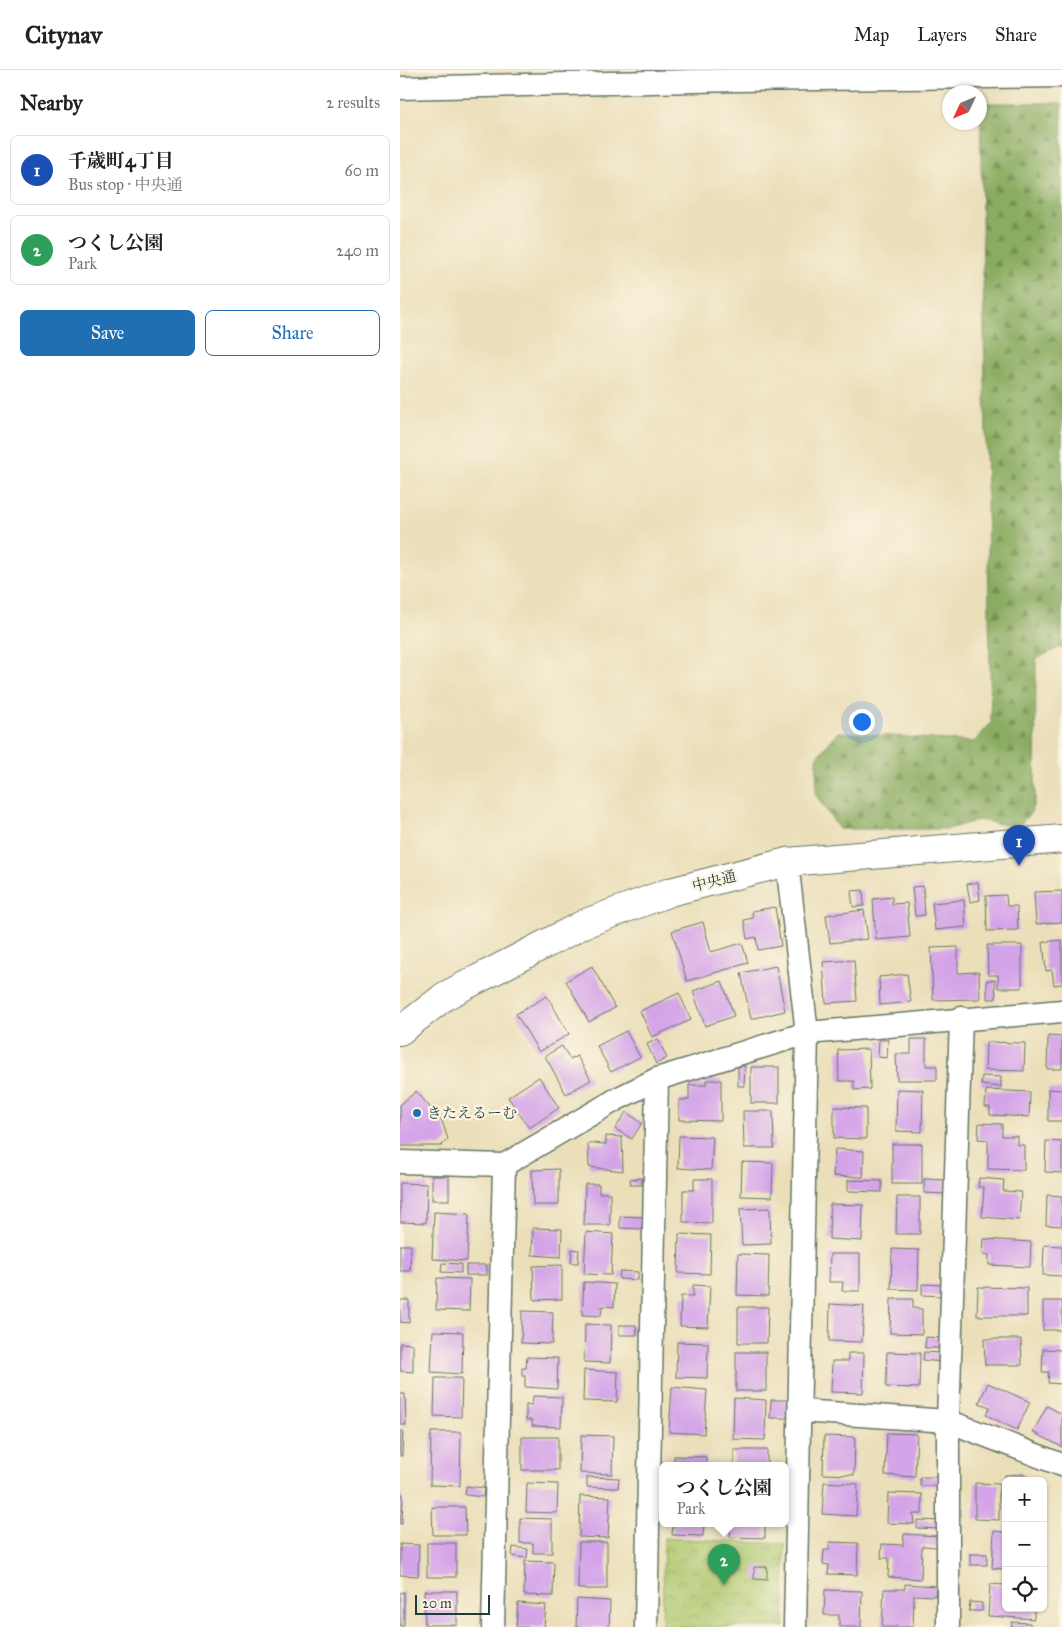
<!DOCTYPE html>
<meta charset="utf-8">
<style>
:root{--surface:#fff;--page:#f6f6f6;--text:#202124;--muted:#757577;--line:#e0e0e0;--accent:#1f6fb2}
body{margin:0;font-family:"IM FELL Great Primer","Noto Serif JP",serif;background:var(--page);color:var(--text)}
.controls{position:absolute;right:15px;bottom:15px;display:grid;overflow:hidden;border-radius:8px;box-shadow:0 1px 4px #0004}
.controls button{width:45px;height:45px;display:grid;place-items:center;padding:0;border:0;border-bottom:1px solid var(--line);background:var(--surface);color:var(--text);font:25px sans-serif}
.compass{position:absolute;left:542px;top:15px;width:45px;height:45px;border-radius:50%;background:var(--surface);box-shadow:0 1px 4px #0004;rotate:226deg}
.scale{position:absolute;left:15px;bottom:12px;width:75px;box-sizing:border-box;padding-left:5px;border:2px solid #1f3d34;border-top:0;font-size:14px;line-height:18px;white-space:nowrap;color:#1f3d34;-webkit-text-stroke:4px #fcf5e5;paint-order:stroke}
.you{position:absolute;left:461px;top:651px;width:18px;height:18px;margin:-12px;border:4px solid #fff;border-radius:50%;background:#1a73e8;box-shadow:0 0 0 8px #1a73e833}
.badge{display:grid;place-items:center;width:32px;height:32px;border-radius:50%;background:var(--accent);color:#fff;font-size:16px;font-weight:700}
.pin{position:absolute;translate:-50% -41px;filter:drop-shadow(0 1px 2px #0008)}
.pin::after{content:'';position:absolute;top:26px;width:18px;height:15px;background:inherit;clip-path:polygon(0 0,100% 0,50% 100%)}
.popup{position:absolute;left:259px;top:1392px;width:130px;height:65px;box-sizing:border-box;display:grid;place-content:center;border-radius:8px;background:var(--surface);filter:drop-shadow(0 1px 4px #0005);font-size:16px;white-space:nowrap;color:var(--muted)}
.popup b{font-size:19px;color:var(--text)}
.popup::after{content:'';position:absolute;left:50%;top:100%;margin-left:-10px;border:10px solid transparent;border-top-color:var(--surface)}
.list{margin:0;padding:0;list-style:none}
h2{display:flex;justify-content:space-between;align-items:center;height:65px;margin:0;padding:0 20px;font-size:21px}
h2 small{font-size:16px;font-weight:400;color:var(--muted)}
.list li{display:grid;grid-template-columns:32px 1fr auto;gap:15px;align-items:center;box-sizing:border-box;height:70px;margin:0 10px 10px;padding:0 10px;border:1px solid var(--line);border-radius:8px}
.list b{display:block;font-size:19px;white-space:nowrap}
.list p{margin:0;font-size:16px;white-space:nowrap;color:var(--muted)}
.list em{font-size:16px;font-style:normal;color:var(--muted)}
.actions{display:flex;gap:10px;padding:15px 20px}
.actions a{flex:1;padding:11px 0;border:1px solid var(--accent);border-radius:8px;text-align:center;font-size:18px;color:var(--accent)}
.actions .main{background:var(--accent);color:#fff}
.icon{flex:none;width:28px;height:28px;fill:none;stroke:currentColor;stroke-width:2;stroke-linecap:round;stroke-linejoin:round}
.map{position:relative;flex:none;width:662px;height:1557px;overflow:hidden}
header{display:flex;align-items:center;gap:30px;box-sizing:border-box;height:70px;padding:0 25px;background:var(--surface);border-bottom:1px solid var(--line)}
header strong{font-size:24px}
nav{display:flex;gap:28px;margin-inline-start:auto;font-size:18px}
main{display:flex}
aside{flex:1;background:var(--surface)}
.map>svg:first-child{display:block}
.forest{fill:url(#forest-firs);stroke:#54744a}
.park{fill:url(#park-crowns);stroke:#668250}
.building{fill:#d4a4e8}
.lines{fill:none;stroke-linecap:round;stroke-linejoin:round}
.minor-casing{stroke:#667663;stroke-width:25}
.tertiary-casing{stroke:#667663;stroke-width:30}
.minor{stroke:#fff;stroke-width:22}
.tertiary{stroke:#fff;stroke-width:28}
.poi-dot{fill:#1f6fb2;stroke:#fcf5e5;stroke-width:2}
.labels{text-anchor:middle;stroke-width:4.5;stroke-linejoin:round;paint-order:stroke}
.street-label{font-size:15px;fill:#1f3d34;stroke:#fcf5e5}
.poi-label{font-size:15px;fill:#1f3d34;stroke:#fcf5e5;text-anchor:start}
</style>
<header>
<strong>Citynav</strong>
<nav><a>Map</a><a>Layers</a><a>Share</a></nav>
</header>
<main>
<aside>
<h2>Nearby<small>2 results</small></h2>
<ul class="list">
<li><span class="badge" style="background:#1a4fb4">1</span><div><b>千歳町4丁目</b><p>Bus stop · 中央通</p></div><em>60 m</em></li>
<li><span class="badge" style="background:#2e9e5b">2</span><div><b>つくし公園</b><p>Park</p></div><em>240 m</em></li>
</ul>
<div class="actions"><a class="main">Save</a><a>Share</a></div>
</aside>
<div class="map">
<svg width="662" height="1557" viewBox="0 0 662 1557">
<defs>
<pattern id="forest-firs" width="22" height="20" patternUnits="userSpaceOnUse" patternTransform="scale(1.25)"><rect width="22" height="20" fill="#8aac60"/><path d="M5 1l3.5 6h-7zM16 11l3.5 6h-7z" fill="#708d50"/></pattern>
<pattern id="park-crowns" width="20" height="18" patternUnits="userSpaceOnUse" patternTransform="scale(1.25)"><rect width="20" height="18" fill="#aec76d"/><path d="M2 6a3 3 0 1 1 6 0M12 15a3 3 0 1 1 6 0" fill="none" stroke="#8da35a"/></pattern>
</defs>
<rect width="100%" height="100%" fill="#fcf5e5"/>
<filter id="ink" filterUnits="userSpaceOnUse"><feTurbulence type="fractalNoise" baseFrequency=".02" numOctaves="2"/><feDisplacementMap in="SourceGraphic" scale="10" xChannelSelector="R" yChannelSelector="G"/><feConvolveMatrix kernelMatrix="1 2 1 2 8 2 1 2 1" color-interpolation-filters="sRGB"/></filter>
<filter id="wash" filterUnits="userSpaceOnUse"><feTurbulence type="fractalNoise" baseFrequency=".0096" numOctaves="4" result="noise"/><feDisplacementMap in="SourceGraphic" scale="20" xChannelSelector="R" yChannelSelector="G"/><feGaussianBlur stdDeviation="1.12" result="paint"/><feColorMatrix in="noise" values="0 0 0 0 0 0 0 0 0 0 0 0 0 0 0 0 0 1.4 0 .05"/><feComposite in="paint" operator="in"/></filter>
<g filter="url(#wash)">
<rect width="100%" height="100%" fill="#ebdfba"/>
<polygon class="forest" points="580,33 662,33 662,578 658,578 636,589 635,730 630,744 617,757 578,750 549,759 439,759 416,725 417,687 438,662 574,672 591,653"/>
<polygon class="park" points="264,1468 385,1474 384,1557 262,1557"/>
<g id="blocks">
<g class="building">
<polygon points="578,812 580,830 570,832 567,814"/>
<polygon points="523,816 525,845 515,846 512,817"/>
<polygon points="463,820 464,836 453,837 451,821"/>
<polygon points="662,821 662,852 636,854 634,822"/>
<polygon points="606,825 607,836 617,836 618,860 587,861 586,826"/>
<polygon points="492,827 492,834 507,833 510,867 476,870 473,829"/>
<polygon points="564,830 566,857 535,860 532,833"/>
<polygon points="375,837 381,876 358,880 356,867 347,869 344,850 353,848 352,841"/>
<polygon points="464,840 468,869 430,873 426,845"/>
<polygon points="303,852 311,882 342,873 348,893 287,911 272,861"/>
<polygon points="662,870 662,914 654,915 652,900 646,901 643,872"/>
<polygon points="587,875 622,875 622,918 598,918 598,905 588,905"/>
<polygon points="558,877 558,903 579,902 580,929 533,930 531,878"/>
<polygon points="454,890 457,931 426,933 423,892"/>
<polygon points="192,896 215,938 189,952 166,911"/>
<polygon points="376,896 385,941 351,949 341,903"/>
<polygon points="507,904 511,932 480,935 479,907"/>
<polygon points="587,910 595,910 596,929 587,929"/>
<polygon points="322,911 334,946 305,956 293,921"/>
<polygon points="279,923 291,950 252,967 240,941"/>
<polygon points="147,926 169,964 139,982 116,944"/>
<polygon points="226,961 240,987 211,1002 197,976"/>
<polygon points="648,966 662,967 662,999 647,999"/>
<polygon points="258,969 267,988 256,994 247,974"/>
<polygon points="511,969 526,969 526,996 537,996 537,1010 497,1010 496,984 511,984"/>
<polygon points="479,970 488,970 487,988 478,987"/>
<polygon points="586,972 625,973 624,1001 585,1000"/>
<polygon points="162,976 170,989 177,986 191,1010 166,1024 145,986"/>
<polygon points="469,979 470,1019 454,1020 454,1011 439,1011 438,980"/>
<polygon points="338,996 345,996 344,1016 338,1016"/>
<rect x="351" y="997" width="28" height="36"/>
<polygon points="582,1006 601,1007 601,1017 581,1015"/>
<polygon points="139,1007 159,1038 129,1058 108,1027"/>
<polygon points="306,1010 321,1010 321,1051 279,1050 279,1030 289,1030 289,1015 306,1015"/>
<polygon points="497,1019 523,1020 522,1062 496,1061"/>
<polygon points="648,1019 662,1020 662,1051 648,1051"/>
<polygon points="586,1020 630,1022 629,1047 590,1045 590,1037 585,1037"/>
<polygon points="16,1021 42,1051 48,1069 41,1076 0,1076 0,1035"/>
<polygon points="434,1037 466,1038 466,1069 434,1068"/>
<polygon points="343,1041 373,1041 374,1078 344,1078"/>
<polygon points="226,1042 242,1053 232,1069 215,1059"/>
<polygon points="579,1053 602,1054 602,1066 617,1066 617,1075 624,1075 624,1100 588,1099 588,1070 578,1069"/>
<polygon points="206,1066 222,1067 223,1101 189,1097 188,1073 206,1074"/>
<polygon points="279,1066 313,1067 311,1100 278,1098"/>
<polygon points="646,1071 662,1072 662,1103 645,1102"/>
<rect x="492" y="1074" width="30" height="40"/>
<polygon points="435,1079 464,1081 463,1107 433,1106"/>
<polygon points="342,1092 373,1093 372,1127 341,1126"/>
<polygon points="159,1099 159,1135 133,1135 132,1100"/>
<rect x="32" y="1106" width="17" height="24"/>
<polygon points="242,1108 242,1115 231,1115 230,1109"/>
<polygon points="579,1108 604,1110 603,1121 621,1122 619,1150 582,1147 584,1117 578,1117"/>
<polygon points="294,1109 312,1109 312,1153 283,1152 283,1120 294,1120"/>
<polygon points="524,1109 546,1110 545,1124 524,1123"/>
<polygon points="448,1110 482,1111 482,1122 448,1121"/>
<polygon points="0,1113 27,1114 26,1153 0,1152"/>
<polygon points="185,1114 199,1114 199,1123 210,1123 210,1155 184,1155"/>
<polygon points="647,1125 662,1126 662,1156 646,1155"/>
<polygon points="497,1127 520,1127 520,1164 496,1164"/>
<polygon points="430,1134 463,1135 462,1171 429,1169"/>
<polygon points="370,1138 371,1174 342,1175 340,1139"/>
<polygon points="34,1142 69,1144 67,1191 32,1189"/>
<polygon points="220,1146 243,1147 243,1159 220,1158"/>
<polygon points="133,1158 162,1159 161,1187 132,1185"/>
<polygon points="186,1162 213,1164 211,1205 184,1204"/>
<polygon points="279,1164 311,1165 310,1204 278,1203"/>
<polygon points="584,1169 631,1172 630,1197 589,1195 589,1185 583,1185"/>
<polygon points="0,1175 11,1175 10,1201 0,1201"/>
<polygon points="644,1175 662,1176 662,1206 643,1205"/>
<polygon points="172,1179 179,1180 178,1193 171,1193"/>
<polygon points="492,1179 519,1180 518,1220 491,1219"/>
<polygon points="338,1184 369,1185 368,1226 337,1225"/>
<polygon points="430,1184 460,1184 460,1221 442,1221 443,1212 429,1212"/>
<polygon points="42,1193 61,1194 61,1203 41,1202"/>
<rect x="66" y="1195" width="21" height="10"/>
<polygon points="162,1195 162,1229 134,1230 133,1196"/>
<polygon points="220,1201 238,1202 238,1210 219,1209"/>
<polygon points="37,1208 70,1209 69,1241 36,1240"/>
<polygon points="184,1212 215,1214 214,1237 202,1236 201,1246 182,1245"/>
<polygon points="522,1214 544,1215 544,1226 522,1225"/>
<polygon points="293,1215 310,1216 308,1257 280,1256 281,1226 293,1226"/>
<polygon points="578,1217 627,1218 627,1246 577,1246"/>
<polygon points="491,1229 513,1229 513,1238 522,1239 522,1264 490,1263"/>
<polygon points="0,1230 9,1230 9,1253 0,1252"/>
<rect x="643" y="1231" width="19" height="29"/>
<polygon points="430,1234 464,1236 462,1272 429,1271"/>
<polygon points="338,1237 368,1237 367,1273 338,1273"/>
<polygon points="122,1241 153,1242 152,1274 121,1273"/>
<polygon points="185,1254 211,1255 210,1293 184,1292"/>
<polygon points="219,1255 236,1255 237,1265 219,1265"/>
<polygon points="33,1261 63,1262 62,1304 31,1302"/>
<polygon points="526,1267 540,1268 540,1278 525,1278"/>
<polygon points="584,1269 621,1269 622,1295 585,1295"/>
<polygon points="277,1272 308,1273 307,1308 276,1307"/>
<polygon points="0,1273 13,1274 13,1302 0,1301"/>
<polygon points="643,1279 662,1280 662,1314 648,1313 649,1302 642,1302"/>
<rect x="336" y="1282" width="30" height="39"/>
<polygon points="487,1282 520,1283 519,1318 486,1317"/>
<polygon points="524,1282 542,1283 542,1292 523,1290"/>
<polygon points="448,1283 464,1283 463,1323 431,1322 432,1291 448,1291"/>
<polygon points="127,1287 158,1288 157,1319 125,1317 125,1306 122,1306 122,1298 126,1298"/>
<polygon points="184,1300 218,1302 217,1332 183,1331"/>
<polygon points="35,1308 62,1308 61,1347 34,1346"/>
<polygon points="588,1313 630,1332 617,1360 586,1345 590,1337 579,1333"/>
<polygon points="272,1317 307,1320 304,1364 269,1362"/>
<polygon points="0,1324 5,1324 6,1355 0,1355"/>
<polygon points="133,1326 162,1327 161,1357 132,1356 132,1350 126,1350 126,1334 132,1335"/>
<polygon points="334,1328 366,1330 365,1370 333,1369"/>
<polygon points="371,1330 389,1330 388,1348 370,1348"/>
<polygon points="647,1336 662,1344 662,1377 633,1362"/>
<polygon points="0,1361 3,1361 2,1386 0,1386"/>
<polygon points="31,1362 61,1362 60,1416 30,1415"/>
<polygon points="487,1363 517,1364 515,1407 485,1405"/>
<polygon points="181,1365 213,1366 212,1404 180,1403"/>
<polygon points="424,1366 455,1367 454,1405 423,1404"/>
<rect x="122" y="1367" width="36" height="33"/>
<rect x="334" y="1380" width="33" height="16"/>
<polygon points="274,1386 306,1387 306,1396 274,1396"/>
<polygon points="624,1404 624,1411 605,1411 605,1405"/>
<polygon points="187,1407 219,1408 218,1418 187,1417"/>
<polygon points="520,1407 540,1407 539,1416 520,1416"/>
<polygon points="424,1412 458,1414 456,1446 422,1444"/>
<polygon points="127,1413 158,1414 157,1443 126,1442"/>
<polygon points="575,1413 599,1414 599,1450 575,1449"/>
<polygon points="66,1416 84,1418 83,1427 65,1425"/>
<polygon points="488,1423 522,1424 522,1444 513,1444 514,1454 487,1453"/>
<polygon points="0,1424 3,1424 2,1454 0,1454"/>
<polygon points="180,1426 210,1427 208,1468 179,1467"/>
<polygon points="32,1437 65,1437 66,1465 33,1465"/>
<polygon points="120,1448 152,1449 152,1483 133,1483 133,1473 120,1473"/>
<polygon points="517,1450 541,1451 541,1459 517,1458"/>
<polygon points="273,1454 304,1454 303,1466 272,1465"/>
<polygon points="331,1454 365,1454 365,1468 330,1467"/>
<polygon points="594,1461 606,1462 606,1499 592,1498"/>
<polygon points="504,1464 538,1466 537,1477 522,1476 521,1509 488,1507 489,1488 481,1488 482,1474 503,1475"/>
<polygon points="179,1472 207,1472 207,1519 178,1519"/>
<polygon points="429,1472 458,1473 457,1505 428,1504 429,1495 423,1494 424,1480 429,1480"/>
<rect x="27" y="1473" width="29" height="34"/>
<polygon points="0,1474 19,1475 18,1506 0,1505"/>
<polygon points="113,1477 128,1479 127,1488 112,1486"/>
<rect x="570" y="1484" width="17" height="11"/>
<polygon points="125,1491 154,1492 153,1526 124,1525"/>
<polygon points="354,1497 367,1497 367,1510 354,1509"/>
<polygon points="505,1514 536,1516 535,1526 514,1525 513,1557 482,1557 484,1519 505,1519"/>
<polygon points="590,1514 606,1515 606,1538 634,1538 634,1549 588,1546"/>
<polygon points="425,1520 462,1521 461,1557 439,1557 439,1545 424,1545"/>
<polygon points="24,1521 57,1521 57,1555 25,1555"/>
<polygon points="4,1522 4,1556 0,1556 0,1523"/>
<polygon points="177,1529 210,1531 209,1557 176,1557"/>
<polygon points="570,1532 582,1533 582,1541 569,1541"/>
<polygon points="118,1533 146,1535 144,1557 116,1557"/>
<polygon points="612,1552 630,1553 630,1557 611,1557"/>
</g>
</g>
</g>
<g filter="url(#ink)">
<use href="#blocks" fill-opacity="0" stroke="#667663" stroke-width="1"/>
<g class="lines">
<defs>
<g id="minor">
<polyline points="0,18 337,10 662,6"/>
<polyline points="387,792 407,963 395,1557"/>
<polyline points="0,1092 104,1095 217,1029 257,1009 407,963 662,941"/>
<polyline points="400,1341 548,1351 662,1395"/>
<polyline points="93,1557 104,1095"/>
<polyline points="246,1557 257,1009"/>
<polyline points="548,1557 548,1351 561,948"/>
</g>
<polyline id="tertiary" points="0,961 45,926 186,853 270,822 387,792 662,769"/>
</defs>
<use href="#minor" class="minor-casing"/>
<use href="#tertiary" class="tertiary-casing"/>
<use href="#minor" class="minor"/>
<use href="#tertiary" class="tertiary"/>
</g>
</g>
<circle class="poi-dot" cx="17" cy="1043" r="5"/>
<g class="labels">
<g class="street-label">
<text transform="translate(314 811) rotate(-14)" y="5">中央通</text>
</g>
<g class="poi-label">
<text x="27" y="1048">きたえるーむ</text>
</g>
</g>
</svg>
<div class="controls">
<button>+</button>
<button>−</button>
<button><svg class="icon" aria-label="locate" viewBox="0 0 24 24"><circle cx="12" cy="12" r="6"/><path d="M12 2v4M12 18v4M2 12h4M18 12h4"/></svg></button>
</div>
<svg class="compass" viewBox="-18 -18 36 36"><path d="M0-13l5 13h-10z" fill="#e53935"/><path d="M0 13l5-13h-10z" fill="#757577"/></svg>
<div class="scale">20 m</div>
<div class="you"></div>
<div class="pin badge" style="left:619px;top:796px;background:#1a4fb4">1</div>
<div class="pin badge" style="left:324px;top:1515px;background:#2e9e5b">2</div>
<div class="popup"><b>つくし公園</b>Park</div>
</div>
</main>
